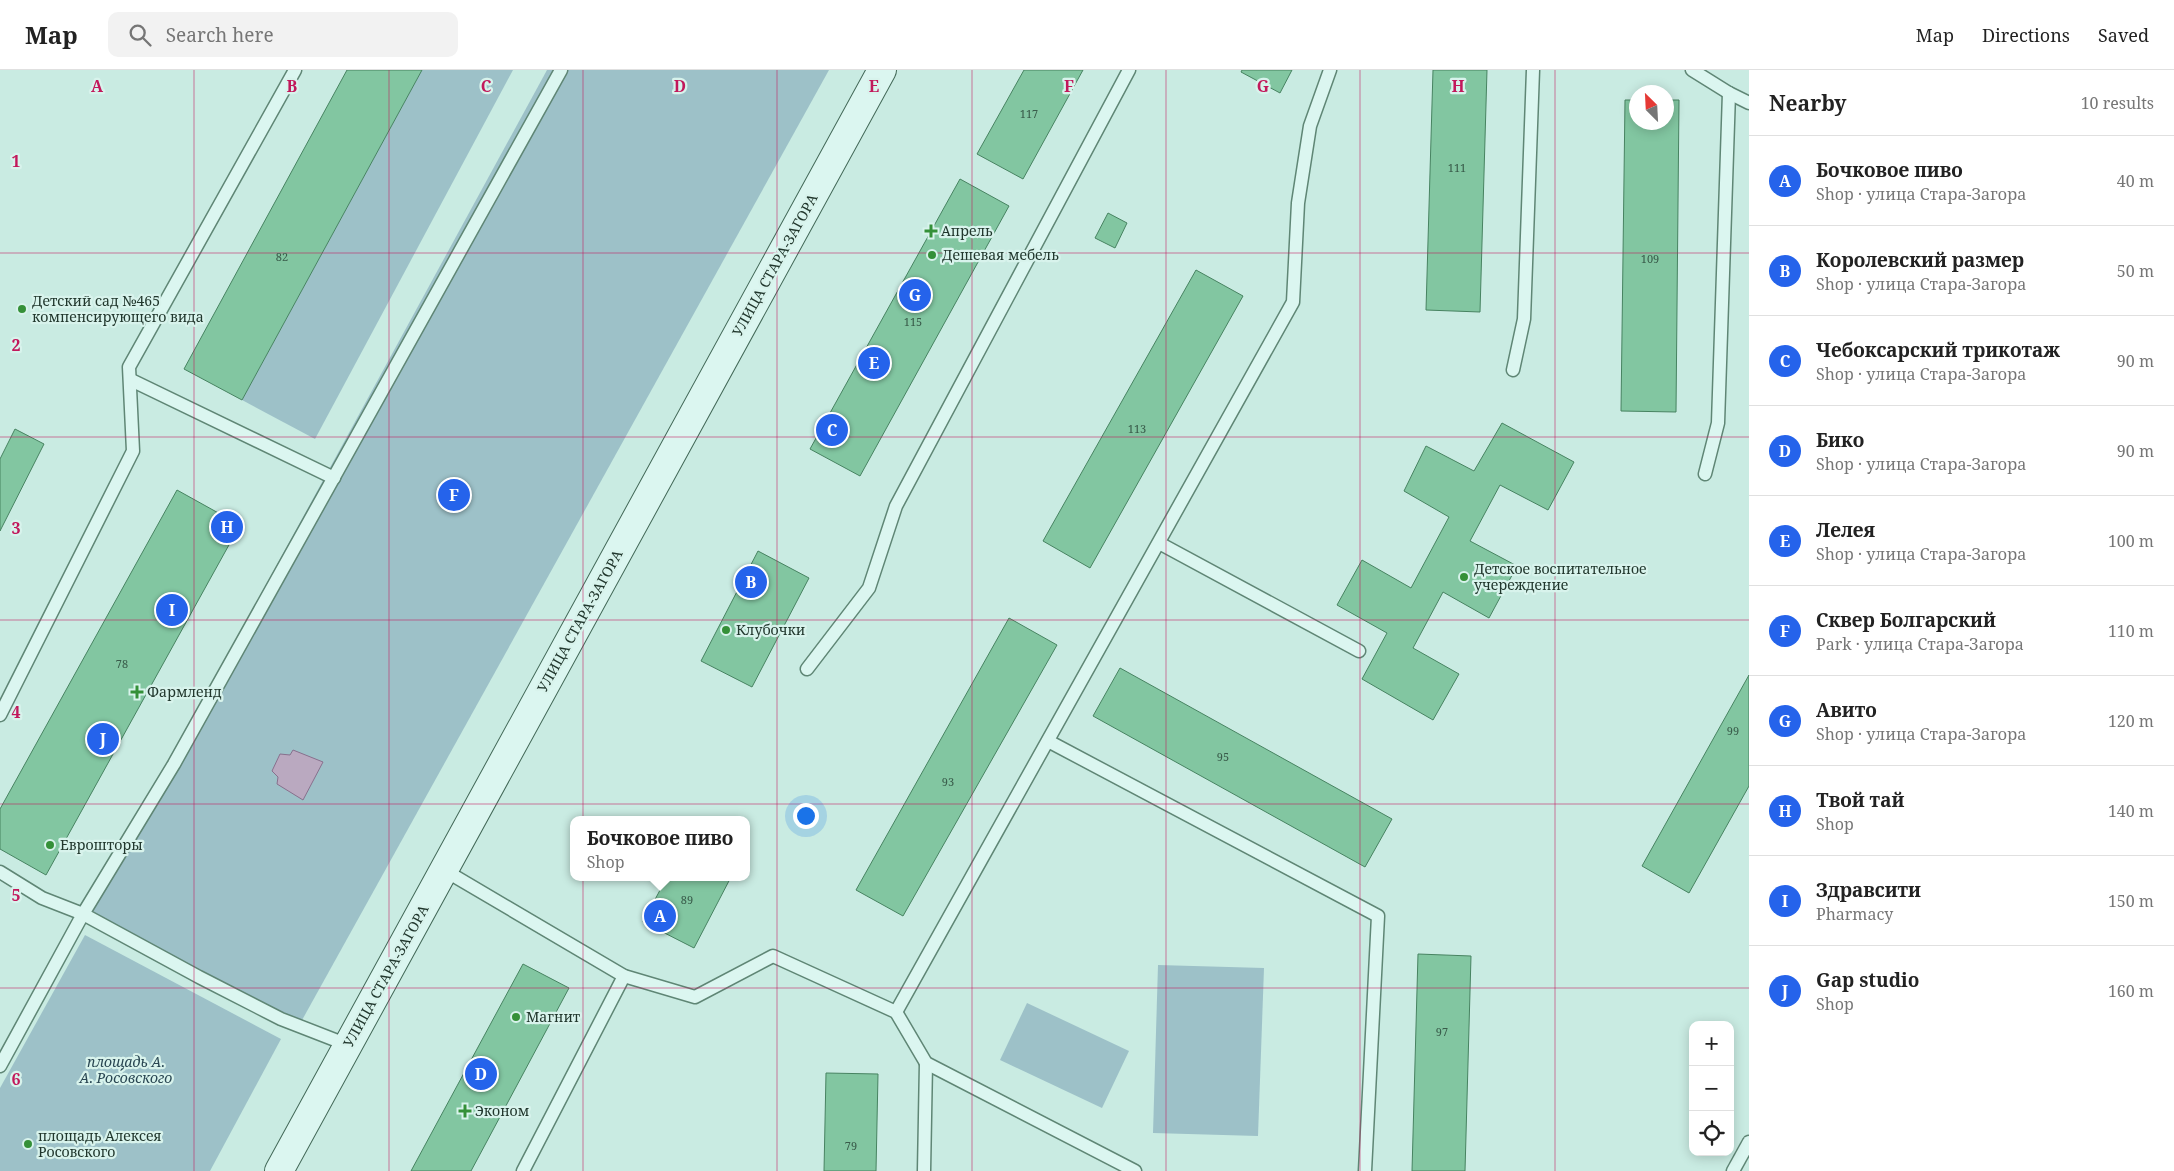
<!DOCTYPE html>
<meta charset="utf-8">
<style>
:root{--surface:#fff;--page:#f2f2f2;--text:#222;--muted:#767676;--line:#e0e0e0;--accent:#2563eb}
body{margin:0;font-family:"Noto Serif",serif;background:var(--page);color:var(--text)}
.controls{position:absolute;right:15px;bottom:15px;display:grid;overflow:hidden;border-radius:10px;box-shadow:0 2px 12px #0003}
.controls button{width:45px;height:45px;display:grid;place-items:center;padding:0;border:0;border-bottom:1px solid var(--line);background:var(--surface);color:var(--text);font:25px sans-serif}
.compass{position:absolute;left:1629px;top:15px;width:45px;height:45px;border-radius:50%;background:var(--surface);box-shadow:0 2px 12px #0003;rotate:336deg}
.you{position:absolute;left:805px;top:745px;width:18px;height:18px;margin:-12px;border:4px solid #fff;border-radius:50%;background:#1a73e8;box-shadow:0 0 0 8px #1a73e833}
.badge{display:grid;place-items:center;width:32px;height:32px;border-radius:50%;background:var(--accent);color:#fff;font-size:16px;font-weight:700}
.pin{position:absolute;translate:-50% -50%;border:2px solid #fff;box-shadow:0 1px 5px #0006}
.popup{position:absolute;left:570px;top:746px;width:180px;height:65px;box-sizing:border-box;display:grid;place-content:center;border-radius:10px;background:var(--surface);filter:drop-shadow(0 1px 4px #0005);font-size:16px;white-space:nowrap;color:var(--muted)}
.popup b{font-size:19px;color:var(--text)}
.popup::after{content:'';position:absolute;left:50%;top:100%;margin-left:-10px;border:10px solid transparent;border-top-color:var(--surface)}
.list{margin:0;padding:0;list-style:none}
h2{display:flex;justify-content:space-between;align-items:center;height:65px;margin:0;padding:0 20px;font-size:21px}
h2 small{font-size:16px;font-weight:400;color:var(--muted)}
.list li{display:grid;grid-template-columns:32px 1fr auto;gap:15px;align-items:center;box-sizing:border-box;height:90px;padding:0 20px;border-top:1px solid var(--line)}
.list b{display:block;font-size:19px;white-space:nowrap}
.list p{margin:0;font-size:16px;white-space:nowrap;color:var(--muted)}
.list em{font-size:16px;font-style:normal;color:var(--muted)}
.icon{flex:none;width:28px;height:28px;fill:none;stroke:currentColor;stroke-width:2;stroke-linecap:round;stroke-linejoin:round}
.map{position:relative;flex:none;width:1749px;height:1101px;overflow:hidden}
header{display:flex;align-items:center;gap:30px;box-sizing:border-box;height:70px;padding:0 25px;background:var(--surface);border-bottom:1px solid var(--line)}
header strong{font-size:24px}
nav{display:flex;gap:28px;margin-inline-start:auto;font-size:18px}
.search{width:350px;height:45px;background:var(--page);display:flex;align-items:center;gap:12px;box-sizing:border-box;padding:0 18px;border-radius:10px;color:var(--muted);font-size:19px}
main{display:flex}
aside{flex:1;background:var(--surface)}
.map>svg:first-child{display:block}
.green{fill:#9dc1c8}
.water{fill:#baa9c0;stroke:#88708d}
.building{fill:#82c6a1;stroke:#478361}
.lines{fill:none;stroke-linecap:round;stroke-linejoin:round}
.service-casing{stroke:#5f8675;stroke-width:15}
.secondary-casing{stroke:#426857;stroke-width:30}
.service{stroke:#dbf6f0;stroke-width:12}
.secondary{stroke:#dbf6f0;stroke-width:28}
.grid{fill:none;stroke:#c2185b;stroke-width:1;stroke-opacity:0.55}
.poi-dot{fill:#349038;stroke:#d8f3ec;stroke-width:2}
.labels{text-anchor:middle;stroke-width:4.5;stroke-linejoin:round;paint-order:stroke}
.number-label{font-size:11px;fill:#395b4a}
.poi-label{font-size:14px;fill:#21372d;stroke:#d8f3ec;text-anchor:start}
.street-label{font-size:14px;fill:#21372d;stroke:#d8f3ec}
.park-label{font-size:14px;font-style:italic;fill:#294652;stroke:#d8f3ec}
.grid-label{font-size:16px;text-anchor:middle;font-weight:bold;fill:#c2185b;stroke:#d8f3ec;stroke-width:4.5;stroke-linejoin:round;paint-order:stroke}
</style>
<header>
<strong>Map</strong>
<div class="search"><svg class="icon" aria-label="search" viewBox="0 0 24 24"><circle cx="10" cy="10" r="6"/><path d="M15 15l6 6"/></svg>Search here</div>
<nav><a>Map</a><a>Directions</a><a>Saved</a></nav>
</header>
<main>
<div class="map">
<svg width="1749" height="1101" viewBox="0 0 1749 1101">
<rect width="100%" height="100%" fill="#c9ebe2"/>
<g class="green">
<polygon points="422,0 513,0 315,369 242,330"/>
<polygon points="547,0 829,0 296,961 153,890 83,850"/>
<polygon points="85,865 281,969 210,1101 0,1101 0,1018"/>
<polygon points="1158,895 1264,898 1258,1066 1153,1063"/>
<polygon points="1027,933 1129,981 1102,1038 1000,990"/>
</g>
<polygon class="water" points="293,680 323,692 303,730 277,714 278,707 272,701 280,684 290,685"/>
<g class="building">
<polygon points="347,0 422,0 242,330 184,299"/>
<polygon points="1024,0 1083,0 1023,109 977,84"/>
<polygon points="1242,0 1292,0 1280,23 1241,2"/>
<polygon points="1433,0 1487,0 1480,242 1426,240"/>
<polygon points="1625,30 1636,30 1636,52 1666,52 1666,30 1679,30 1676,342 1621,341"/>
<polygon points="960,109 1009,136 860,406 810,379"/>
<polygon points="1108,143 1127,153 1115,178 1095,168"/>
<polygon points="1196,200 1243,226 1090,498 1043,471"/>
<polygon points="1502,353 1574,392 1548,440 1500,415 1470,471 1517,496 1489,548 1443,522 1413,578 1459,604 1433,650 1362,609 1387,563 1337,535 1362,490 1411,518 1449,447 1404,421 1426,376 1474,401"/>
<polygon points="15,359 44,374 0,461 0,389"/>
<polygon points="177,420 240,455 46,805 0,779 0,739"/>
<polygon points="758,481 809,508 752,617 701,591"/>
<polygon points="1009,548 1057,575 903,846 856,820"/>
<polygon points="1120,598 1392,749 1365,797 1093,646"/>
<polygon points="1749,605 1749,716 1689,823 1642,796"/>
<polygon points="667,807 731,807 694,878 643,852"/>
<polygon points="1418,884 1471,886 1465,1101 1412,1101"/>
<polygon points="523,894 569,918 516,1017 471,1101 411,1101"/>
<polygon points="826,1003 878,1004 876,1101 824,1101"/>
</g>
<g class="lines">
<defs>
<g id="service">
<polyline points="1692,0 1729,23 1749,33"/>
<polyline points="1513,300 1524,249 1533,0"/>
<polyline points="131,310 334,408"/>
<polyline points="1705,404 1718,353 1729,23"/>
<polyline points="1159,473 1359,581"/>
<polyline points="807,599 869,518 896,436 1129,0"/>
<polyline points="0,645 133,381 129,297 295,0"/>
<polyline points="1048,671 1378,846 1365,1101"/>
<polyline points="444,800 624,906 695,927 773,886 896,942 926,993 1135,1101"/>
<polyline points="0,802 42,828 83,844 0,996"/>
<polyline points="896,942 1293,232 1298,133 1310,56 1330,0"/>
<polyline points="348,975 281,949 199,907 83,844 174,694 561,0"/>
<polyline points="523,1101 624,906"/>
<polyline points="924,1101 926,993"/>
<polyline points="1733,1101 1749,1072"/>
</g>
<polyline id="secondary" points="279,1101 882,0"/>
</defs>
<use href="#service" class="service-casing"/>
<use href="#secondary" class="secondary-casing"/>
<use href="#service" class="service"/>
<use href="#secondary" class="secondary"/>
</g>
<path class="grid" d="M194 0V1101M389 0V1101M583 0V1101M777 0V1101M972 0V1101M1166 0V1101M1360 0V1101M1555 0V1101M0 183H1749M0 367H1749M0 550H1749M0 734H1749M0 918H1749"/>
<g class="poi-dot">
<path d="M928.5 153.5h5v5h5v5h-5v5h-5v-5h-5v-5h5z"/>
<circle cx="932" cy="185" r="5"/>
<circle cx="22" cy="239" r="5"/>
<circle cx="1464" cy="507" r="5"/>
<circle cx="726" cy="560" r="5"/>
<path d="M134.5 614.5h5v5h5v5h-5v5h-5v-5h-5v-5h5z"/>
<circle cx="50" cy="775" r="5"/>
<circle cx="516" cy="947" r="5"/>
<path d="M462.5 1033.5h5v5h5v5h-5v5h-5v-5h-5v-5h5z"/>
<circle cx="28" cy="1074" r="5"/>
</g>
<g class="labels">
<g class="number-label">
<text x="1029" y="48">117</text>
<text x="1457" y="102">111</text>
<text x="282" y="191">82</text>
<text x="1650" y="193">109</text>
<text x="913" y="256">115</text>
<text x="1137" y="363">113</text>
<text x="122" y="598">78</text>
<text x="1733" y="665">99</text>
<text x="1223" y="691">95</text>
<text x="948" y="716">93</text>
<text x="687" y="834">89</text>
<text x="1442" y="966">97</text>
<text x="851" y="1080">79</text>
</g>
<g class="poi-label">
<text x="941" y="166">Апрель</text>
<text x="942" y="190">Дешевая мебель</text>
<text x="32" y="236">Детский сад №465<tspan x="32" dy="16">компенсирующего вида</tspan></text>
<text x="1474" y="504">Детское воспитательное<tspan x="1474" dy="16">учереждение</tspan></text>
<text x="736" y="565">Клубочки</text>
<text x="147" y="627">Фармленд</text>
<text x="60" y="780">Еврошторы</text>
<text x="526" y="952">Магнит</text>
<text x="475" y="1046">Эконом</text>
<text x="38" y="1071">площадь Алексея<tspan x="38" dy="16">Росовского</tspan></text>
</g>
<g class="street-label">
<text transform="translate(775 195) rotate(-61)" y="5">УЛИЦА СТАРА-ЗАГОРА</text>
<text transform="translate(580 551) rotate(-61)" y="5">УЛИЦА СТАРА-ЗАГОРА</text>
<text transform="translate(386 906) rotate(-61)" y="5">УЛИЦА СТАРА-ЗАГОРА</text>
</g>
<g class="park-label">
<text x="126" y="997">площадь А.<tspan x="126" dy="16">А. Росовского</tspan></text>
</g>
</g>
<g class="grid-label">
<text x="97" y="22">A</text>
<text x="292" y="22">B</text>
<text x="486" y="22">C</text>
<text x="680" y="22">D</text>
<text x="874" y="22">E</text>
<text x="1069" y="22">F</text>
<text x="1263" y="22">G</text>
<text x="1458" y="22">H</text>
<text x="16" y="97">1</text>
<text x="16" y="281">2</text>
<text x="16" y="464">3</text>
<text x="16" y="648">4</text>
<text x="16" y="831">5</text>
<text x="16" y="1015">6</text>
</g>
</svg>
<div class="controls">
<button>+</button>
<button>−</button>
<button><svg class="icon" aria-label="locate" viewBox="0 0 24 24"><circle cx="12" cy="12" r="6"/><path d="M12 2v4M12 18v4M2 12h4M18 12h4"/></svg></button>
</div>
<svg class="compass" viewBox="-18 -18 36 36"><path d="M0-13l5 13h-10z" fill="#e53935"/><path d="M0 13l5-13h-10z" fill="#767676"/></svg>
<div class="you"></div>
<div class="pin badge" style="left:660px;top:846px">A</div>
<div class="popup"><b>Бочковое пиво</b>Shop</div>
<div class="pin badge" style="left:751px;top:512px">B</div>
<div class="pin badge" style="left:832px;top:360px">C</div>
<div class="pin badge" style="left:481px;top:1004px">D</div>
<div class="pin badge" style="left:874px;top:293px">E</div>
<div class="pin badge" style="left:454px;top:425px">F</div>
<div class="pin badge" style="left:915px;top:225px">G</div>
<div class="pin badge" style="left:227px;top:457px">H</div>
<div class="pin badge" style="left:172px;top:540px">I</div>
<div class="pin badge" style="left:103px;top:669px">J</div>
</div>
<aside>
<h2>Nearby<small>10 results</small></h2>
<ul class="list">
<li><span class="badge">A</span><div><b>Бочковое пиво</b><p>Shop · улица Стара-Загора</p></div><em>40 m</em></li>
<li><span class="badge">B</span><div><b>Королевский размер</b><p>Shop · улица Стара-Загора</p></div><em>50 m</em></li>
<li><span class="badge">C</span><div><b>Чебоксарский трикотаж</b><p>Shop · улица Стара-Загора</p></div><em>90 m</em></li>
<li><span class="badge">D</span><div><b>Бико</b><p>Shop · улица Стара-Загора</p></div><em>90 m</em></li>
<li><span class="badge">E</span><div><b>Лелея</b><p>Shop · улица Стара-Загора</p></div><em>100 m</em></li>
<li><span class="badge">F</span><div><b>Сквер Болгарский</b><p>Park · улица Стара-Загора</p></div><em>110 m</em></li>
<li><span class="badge">G</span><div><b>Авито</b><p>Shop · улица Стара-Загора</p></div><em>120 m</em></li>
<li><span class="badge">H</span><div><b>Твой тай</b><p>Shop</p></div><em>140 m</em></li>
<li><span class="badge">I</span><div><b>Здравсити</b><p>Pharmacy</p></div><em>150 m</em></li>
<li><span class="badge">J</span><div><b>Gap studio</b><p>Shop</p></div><em>160 m</em></li>
</ul>
</aside>
</main>
